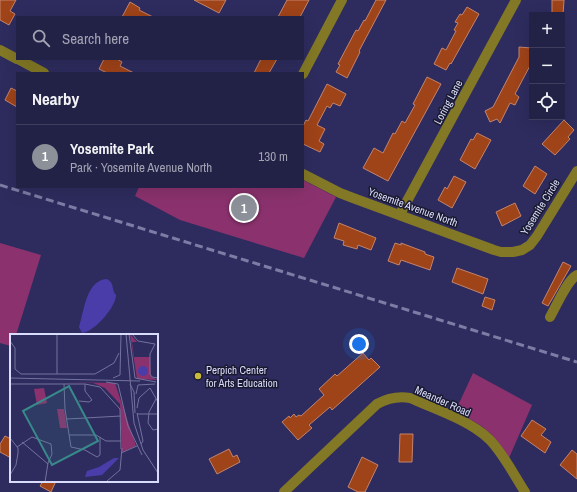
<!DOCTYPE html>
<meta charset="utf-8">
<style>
:root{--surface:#222146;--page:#2a294d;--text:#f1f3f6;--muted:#a2a3b3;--line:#3f3e5f;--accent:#8c9099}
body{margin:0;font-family:"Archivo Narrow",sans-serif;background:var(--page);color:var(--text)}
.controls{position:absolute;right:12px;top:12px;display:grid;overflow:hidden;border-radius:0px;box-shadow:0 4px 16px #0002}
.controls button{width:36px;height:36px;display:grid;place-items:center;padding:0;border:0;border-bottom:1px solid var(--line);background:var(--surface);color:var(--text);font:20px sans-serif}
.you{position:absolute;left:359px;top:344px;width:14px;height:14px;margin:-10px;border:3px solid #fff;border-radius:50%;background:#1a73e8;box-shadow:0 0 0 6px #1a73e833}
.badge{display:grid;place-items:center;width:26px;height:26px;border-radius:50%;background:var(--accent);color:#fff;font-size:13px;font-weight:700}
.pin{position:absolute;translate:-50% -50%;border:2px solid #fff;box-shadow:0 1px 4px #0006}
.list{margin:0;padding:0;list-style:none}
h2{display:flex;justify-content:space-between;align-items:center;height:52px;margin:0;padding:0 16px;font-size:17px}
h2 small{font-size:13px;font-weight:400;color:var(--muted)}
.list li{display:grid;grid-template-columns:26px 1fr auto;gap:12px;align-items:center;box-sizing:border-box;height:64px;padding:0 16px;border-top:1px solid var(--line)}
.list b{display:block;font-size:15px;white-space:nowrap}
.list p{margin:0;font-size:13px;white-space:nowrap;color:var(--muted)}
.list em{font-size:13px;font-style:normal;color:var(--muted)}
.icon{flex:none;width:22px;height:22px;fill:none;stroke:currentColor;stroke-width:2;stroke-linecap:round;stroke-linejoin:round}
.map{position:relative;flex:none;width:577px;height:492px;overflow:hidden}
.search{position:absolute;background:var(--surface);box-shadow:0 4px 16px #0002;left:16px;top:16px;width:288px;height:44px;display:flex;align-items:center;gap:10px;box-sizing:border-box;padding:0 14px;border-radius:0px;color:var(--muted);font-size:15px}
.panel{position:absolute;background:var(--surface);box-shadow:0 4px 16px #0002;left:16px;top:72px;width:288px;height:116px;border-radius:0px}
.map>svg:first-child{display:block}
.green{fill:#8b326e}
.water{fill:#4a3daa}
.building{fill:#9f4319;stroke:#c3846c}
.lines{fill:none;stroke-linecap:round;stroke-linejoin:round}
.minor{stroke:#827825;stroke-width:10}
.rail{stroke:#7c7ca5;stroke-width:3;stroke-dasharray:8 4;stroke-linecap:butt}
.poi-dot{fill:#caba3a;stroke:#19192f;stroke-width:1.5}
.labels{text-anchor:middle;stroke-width:3;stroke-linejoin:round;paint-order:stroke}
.street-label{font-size:11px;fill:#dadcfb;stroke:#19192f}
.poi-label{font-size:11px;fill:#dadcfb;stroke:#19192f;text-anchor:start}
.inset-road{fill:none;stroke:#73729d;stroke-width:1}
.view{fill:#388a8a;fill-opacity:0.15;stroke:#388a8a;stroke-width:2}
.inset-edge{fill:none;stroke:#dadcfb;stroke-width:2}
</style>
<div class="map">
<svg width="577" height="492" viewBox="0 0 577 492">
<rect width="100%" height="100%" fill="#2e2c5e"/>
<g class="green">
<polygon points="303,180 336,197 304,258 180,220 135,196 139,187 303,187"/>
<polygon points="0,243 41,255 16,335 11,335 11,346 0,343"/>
<path d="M473 373 532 405 509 458C494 433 482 424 455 412Z"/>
</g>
<path class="water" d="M107 279C115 283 111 290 116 295 116 307 94 332 82 333L79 327C84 312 86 280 107 279Z"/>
<g class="building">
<polygon points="0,0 16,0 10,11 15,14 9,25 0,20"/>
<polygon points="194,0 226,0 219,13"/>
<polygon points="287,0 309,0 300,17 278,17"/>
<polygon points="376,0 386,0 359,51 360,52 347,78 336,72 340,65 338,64 356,30 358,31 364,20 365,21"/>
<polygon points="552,0 564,0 563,15 552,15"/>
<polygon points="130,2 140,8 139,10 153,17 122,17"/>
<polygon points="467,7 479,14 451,64 450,63 446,70 434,64 442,48 446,50 456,31 454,30 458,23 455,22 460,14 462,15"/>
<polygon points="519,47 531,48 531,58 532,58 532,62 515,94 519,97 515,105 510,103 500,123 497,119 490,122 485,111 493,107 519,57"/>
<polygon points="104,59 117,59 122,62 120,66 134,73 107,73 99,69"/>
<polygon points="261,59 277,59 269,73 254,73"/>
<polygon points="427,77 441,84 388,181 363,168 374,148 383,153 393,133 395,134 402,121 405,123 415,105 413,104"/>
<polygon points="327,84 346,94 340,106 333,103 330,108 327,106 317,125 325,129 319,141 324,144 320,152 303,144 303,126 306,120 308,121"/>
<polygon points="11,88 17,91 17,107 5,100"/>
<polygon points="564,120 574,130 568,137 570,139 555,155 542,144"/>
<polygon points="477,133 491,140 475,169 460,160 471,139 473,140"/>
<polygon points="535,166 547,174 535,194 523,186"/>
<polygon points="454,176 466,182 452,208 438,200 445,187 447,189"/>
<polygon points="515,203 521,216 502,226 496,212"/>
<polygon points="339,223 376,238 371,250 358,245 357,249 343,245 344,241 334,238"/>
<polygon points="395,243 401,245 401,243 425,252 425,254 434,257 430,270 401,260 399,265 388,261"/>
<polygon points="563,262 571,266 548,306 542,303"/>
<polygon points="457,268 488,279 483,294 452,282"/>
<polygon points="485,297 495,300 492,310 482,306"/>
<polygon points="363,353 369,360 371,358 380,367 332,410 330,407 309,425 312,428 298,440 282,422 289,416 290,418 294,414 296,417 299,415 301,416 324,395 319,389 335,374 337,376"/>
<polygon points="532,420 546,429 541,435 551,442 545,453 521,436"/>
<polygon points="400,434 413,434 412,462 399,462"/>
<polygon points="5,436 11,439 11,458 0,452 0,444"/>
<polygon points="229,449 233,457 237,455 240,462 217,474 209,459"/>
<polygon points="572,450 577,454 577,479 560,465"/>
<polygon points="362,457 378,465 365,492 358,492 348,487"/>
<polygon points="43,481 56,481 51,492 40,486"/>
</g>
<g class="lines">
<g class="minor">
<polyline points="0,50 17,59"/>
<polyline points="18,59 44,73"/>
<polyline points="303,74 342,0"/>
<polyline points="303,174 340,193 353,198 494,250 501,252 513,252 522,250 530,245 537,236 577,171"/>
<polyline points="400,214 516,0"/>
<path d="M550 317C556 307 567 280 577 275"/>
<path d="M284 492 377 404C388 398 398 396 410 398 435 409 469 420 489 439 503 453 514 475 525 492"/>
</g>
<polyline class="rail" points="0,185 577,362"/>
</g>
<circle class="poi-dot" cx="198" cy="376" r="4"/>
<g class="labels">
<g class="street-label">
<text transform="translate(448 102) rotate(-62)" y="4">Loring Lane</text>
<text transform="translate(413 207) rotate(20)" y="4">Yosemite Avenue North</text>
<text transform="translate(540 207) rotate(-58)" y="4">Yosemite Circle</text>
<text transform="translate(443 401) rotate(24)" y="4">Meander Road</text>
</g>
<g class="poi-label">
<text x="206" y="374">Perpich Center<tspan x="206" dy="13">for Arts Education</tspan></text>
</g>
</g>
<g transform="translate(10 334)">
<rect width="148" height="148" fill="#2e2c5e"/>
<path d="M120 0 127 8H122L124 23H140L141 43 148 46 127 45ZM51 48 105 49 126 112 112 118 110 70 95 54 83 49ZM34 54 37 69 27 71 24 55ZM47 75H54L57 94H50Z" fill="#8b326e"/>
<path d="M128 37a5 5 0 1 1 10 0a5 5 0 1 1-10 0ZM104 124H109L92 141 75 143 77 137 89 133Z" fill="#4a3daa"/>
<path class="inset-road" d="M116 0 124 89 133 116 148 139M119 0 125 44 146 48M122 0 128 7 145 10 140 20V40L142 43 148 44M0 7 5 14V35L11 40H85L104 29 109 19M47 40V0M0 44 130 47M103 44 110 41 111 0M96 48 108 50 118 92 132 121M0 50H75L90 53 110 75 111 115M54 50 55 75 61 113 75 116 87 123 90 121V103M120 50 124 58 125 79M140 54 148 68M126 60 128 51 145 50M146 65 139 78 138 89 143 96 148 95M69 67 79 68 82 66 75 57V50M127 74 129 64 140 54M127 79 133 107 131 110M127 80H148M57 85 111 82M59 101H86L96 107H111M0 104 8 114V119L6 131 0 141M12 108 38 130M7 113 22 103 41 110 42 120 38 129 35 148M111 119 127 112M97 147 110 136 112 114"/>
<path class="view" d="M59 52 88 107 42 131 13 77Z"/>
<rect width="148" height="148" class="inset-edge"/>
</g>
</svg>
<div class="controls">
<button>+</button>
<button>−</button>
<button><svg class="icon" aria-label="locate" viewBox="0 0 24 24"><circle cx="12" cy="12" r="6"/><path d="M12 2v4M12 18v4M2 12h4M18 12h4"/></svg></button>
</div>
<div class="you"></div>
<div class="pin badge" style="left:244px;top:208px">1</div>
<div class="search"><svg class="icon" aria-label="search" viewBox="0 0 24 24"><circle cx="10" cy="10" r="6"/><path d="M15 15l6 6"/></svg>Search here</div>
<section class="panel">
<h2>Nearby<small></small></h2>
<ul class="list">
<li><span class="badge">1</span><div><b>Yosemite Park</b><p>Park · Yosemite Avenue North</p></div><em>130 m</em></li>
</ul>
</section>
</div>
